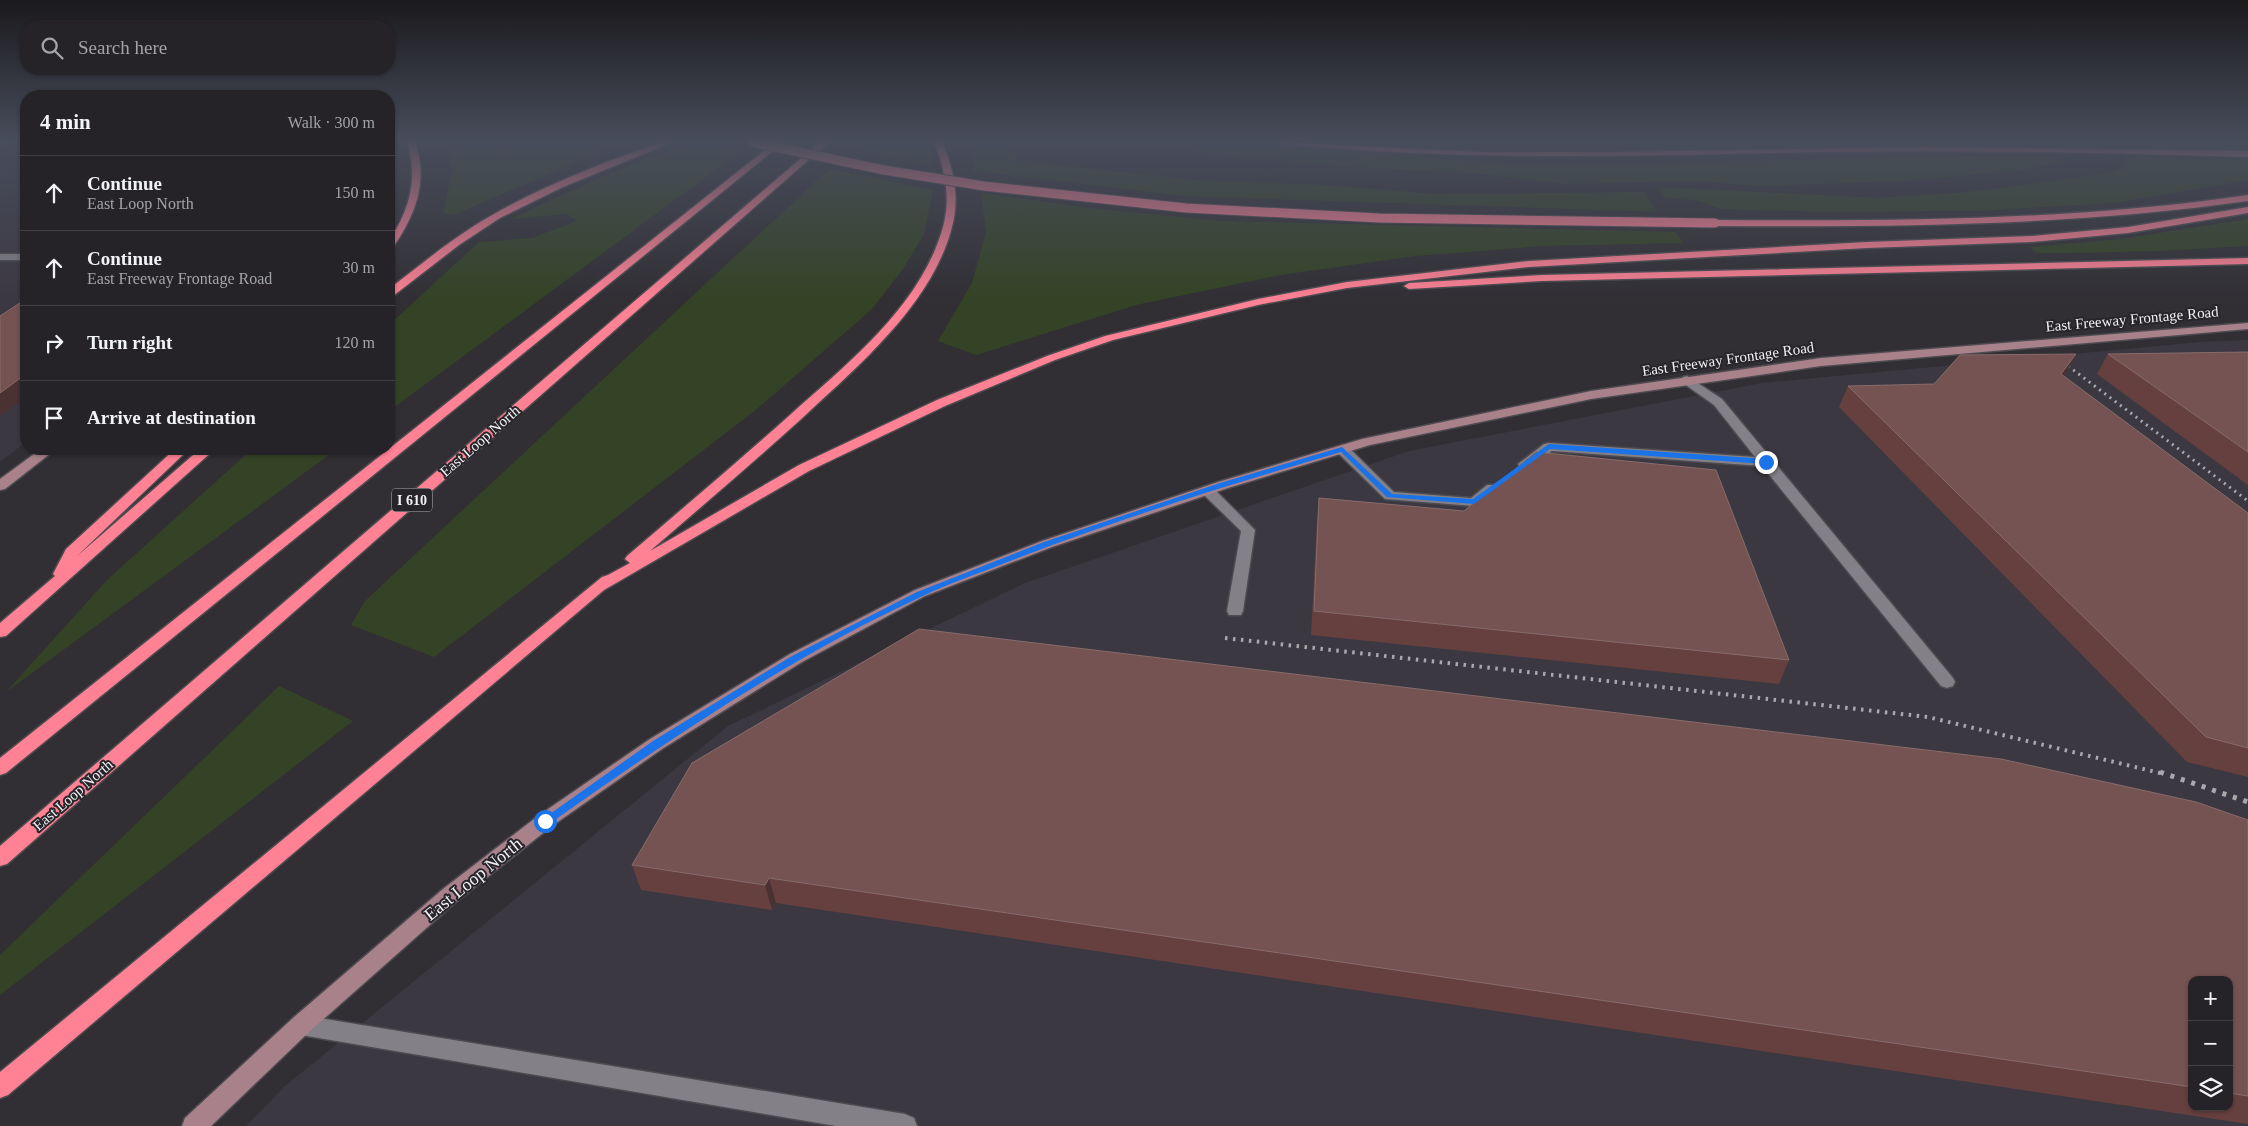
<!DOCTYPE html>
<meta charset="utf-8">
<style>
:root{--surface:#252327;--page:#312f33;--text:#f1f3f6;--muted:#a3a4a7;--line:#424044}
body{margin:0;font-family:"Times New Roman",serif;background:var(--page);color:var(--text)}
.controls{position:absolute;right:15px;bottom:15px;display:grid;overflow:hidden;border-radius:10px;box-shadow:0 1px 4px #0004}
.controls button{width:45px;height:45px;display:grid;place-items:center;padding:0;border:0;border-bottom:1px solid var(--line);background:var(--surface);color:var(--text);font:25px sans-serif}
.stop{position:absolute;width:15px;height:15px;margin:-11px;border:4px solid #1a73e8;border-radius:50%;background:#fff}
.stop.end{background:#1a73e8;border-color:#fff;box-shadow:0 1px 5px #0008}
.list{margin:0;padding:0;list-style:none}
h2{display:flex;justify-content:space-between;align-items:center;height:65px;margin:0;padding:0 20px;font-size:21px}
h2 small{font-size:16px;font-weight:400;color:var(--muted)}
.list li{display:grid;grid-template-columns:32px 1fr auto;gap:15px;align-items:center;box-sizing:border-box;height:75px;padding:0 20px;border-top:1px solid var(--line)}
.list b{display:block;font-size:19px;white-space:nowrap}
.list p{margin:0;font-size:16px;white-space:nowrap;color:var(--muted)}
.list em{font-size:16px;font-style:normal;color:var(--muted)}
.icon{flex:none;width:28px;height:28px;fill:none;stroke:currentColor;stroke-width:2;stroke-linecap:round;stroke-linejoin:round}
.map{position:relative;flex:none;width:2248px;height:1126px;overflow:hidden}
.search{position:absolute;background:var(--surface);box-shadow:0 1px 4px #0004;left:20px;top:20px;width:375px;height:55px;display:flex;align-items:center;gap:12px;box-sizing:border-box;padding:0 18px;border-radius:20px;color:var(--muted);font-size:19px}
.panel{position:absolute;background:var(--surface);box-shadow:0 1px 4px #0004;left:20px;top:90px;width:375px;height:365px;border-radius:20px}
.map>svg:first-child{display:block}
.built{fill:#3c3842;fill-rule:evenodd}
.green{fill:#344325}
.lines{fill:none;stroke-linecap:round;stroke-linejoin:round}
.lane-casing{stroke:#4d4b4f;stroke-width:3}
.secondary-casing{stroke:#4d4b4f;stroke-width:3}
.highway-casing{stroke:#4d4b4f;stroke-width:3}
.lane{fill:#838187;fill-rule:evenodd}
.secondary{fill:#a8818b;fill-rule:evenodd}
.highway{fill:#ff8194;fill-rule:evenodd}
.rail-far2{stroke:#a9a8ab;stroke-width:3;stroke-dasharray:2 4.5;stroke-linecap:butt}
.rail-far1{stroke:#a9a8ab;stroke-width:4;stroke-dasharray:2.5 5.5;stroke-linecap:butt}
.rail{stroke:#a9a8ab;stroke-width:5;stroke-dasharray:4 7;stroke-linecap:butt}
.highway-bridge-casing{stroke:#4d4b4f;stroke-width:11;stroke-linecap:butt}
.highway-bridge{stroke:#ff8194;stroke-width:9}
.wall{fill:#65403f;fill-rule:evenodd}
.shaded-wall{fill:#4a3132}
.building{fill:#745352;stroke:#876c6b}
.route{fill:#1a73e8}
.labels{text-anchor:middle;stroke-width:4;stroke-linejoin:round;paint-order:stroke}
.shield{fill:#27252a;stroke:#b4b3b7;stroke-width:1}
.shield-label{font-size:14px;font-weight:bold;fill:#f1f0f3}
.street-label{font-size:15px;fill:#f1f0f3;stroke:#27252a}
.near-street-label{font-size:18px;fill:#f1f0f3;stroke:#27252a}
</style>
<div class="map">
<svg width="2248" height="1126" viewBox="0 0 2248 1126">
<rect width="100%" height="100%" fill="#312f34"/>
<g class="built">
<polygon points="0,142 26,142 26,442 0,462"/>
<path d="M2248 340V1126H246L285 1086 728 726 1025 583 1409 451 1762 383 2201 342ZM2192 980H2229V1107H2192Z"/>
</g>
<g class="green">
<polygon points="448,142 623,142 454,215 443,213 452,170"/>
<path d="M693 142H716L744 149 389 411V325L479 242 532 238 577 221 567 214 511 219C571 190 630 163 693 142Z"/>
<polygon points="855,142 928,142 934,166 849,147"/>
<polygon points="968,142 1005,142 1007,148 1020,161 1195,180 1326,185 1435,194 1645,192 1657,212 1185,196 973,171 974,151"/>
<polygon points="1131,142 1242,142 1512,165 1657,165 1843,158 2047,156 2066,161 2015,171 1906,181 1756,186 1700,181 1565,184 1482,174 1354,167 1229,156"/>
<polygon points="2126,157 2248,160 2248,180 2113,203 1980,211 1822,212 1720,209 1695,200 1664,198 1659,187 1879,198 1969,192 2109,173 2128,166"/>
<polygon points="829,169 933,190 924,234 903,269 872,309 757,409 434,657 351,625 365,601"/>
<polygon points="981,193 1089,208 1221,221 1676,232 1683,243 1544,246 1415,256 1281,275 1136,305 976,355 938,341 972,283 986,232"/>
<polygon points="2248,219 2248,246 2162,251 2070,253 2037,253 2029,247 2121,239"/>
<polygon points="252,449 337,449 6,692 107,580"/>
<polygon points="279,686 353,721 0,995 0,955"/>
</g>
<g class="lines">
<defs>
<g id="lane">
<polygon points="0,142 13,142 0,145"/>
<rect x="0" y="254" width="26" height="6"/>
<polygon points="1687,376 1722,399 1953,678 1955,682 1953,686 1947,688 1941,686 1762,466 1552,451 1530,467 1520,467 1518,464 1544,444 1549,443 1755,457 1714,405 1683,383 1681,380 1683,377"/>
<polygon points="1342,445 1347,446 1394,492 1471,498 1487,485 1497,485 1499,488 1479,505 1474,506 1385,499 1337,452 1335,449"/>
<polygon points="1207,486 1212,487 1255,530 1243,611 1241,615 1229,615 1227,611 1241,531 1202,493 1200,490"/>
<polygon points="301,1015 905,1114 914,1118 917,1126 836,1126 301,1035 293,1032 290,1025 293,1018"/>
</g>
<g id="secondary">
<polygon points="2248,323 2248,329 1821,366 1591,399 1370,445 1228,488 1052,547 925,596 802,662 662,749 552,826 457,901 309,1032 211,1126 182,1126 185,1118 293,1018 443,889 538,816 650,739 790,654 915,590 1042,541 1218,482 1362,439 1591,391 1821,358"/>
<polygon points="41,449 56,449 5,489 0,490 0,479"/>
</g>
<g id="highway">
<path d="M407 142H415C429 182 415 216 392 249L389 250C388 239 395 232 400 222 413 196 416 170 407 142Z"/>
<path d="M662 142H673L563 187 500 218 459 245 393 296 389 297V289C423 263 456 235 494 214 547 184 605 162 662 142Z"/>
<polygon points="775,142 784,142 6,773 0,775 0,758"/>
<polygon points="820,142 829,142 7,864 0,866 0,846"/>
<path d="M934 142H942C954 169 960 198 952 227 932 305 856 368 799 421 750 465 700 508 650 551L799 465 937 400 1047 356 1105 336 1258 299 1347 282 1529 261 1867 242 2031 236 2128 227 2248 207V213L2128 233 2031 242 1867 248 1529 267 1347 288 1258 305 1113 340 1055 360 945 406 809 471 604 590 8 1095 0 1098V1072L602 577 608 575 630 563 625 559 627 556C682 509 736 463 790 415 848 363 921 306 943 227 951 198 945 169 934 142Z"/>
<path d="M1278 142 1482 152H1615L1924 147 2248 151V157C2104 152 1960 150 1816 152 1635 156 1462 161 1282 144Z"/>
<path d="M2248 195V201C2069 226 1895 227 1715 226L1710 223 1715 220C1895 221 2069 221 2248 195Z"/>
<polygon points="2248,258 2248,264 1542,281 1409,289 1404,286 1409,283 1542,275"/>
<polygon points="175,449 189,449 76,557 200,449 215,449 6,636 0,637 0,623 55,576 53,574 66,549"/>
</g>
</defs>
<use href="#lane" class="lane-casing"/>
<use href="#secondary" class="secondary-casing"/>
<use href="#highway" class="highway-casing"/>
<use href="#lane" class="lane"/>
<use href="#secondary" class="secondary"/>
<use href="#highway" class="highway"/>
<polyline class="rail-far2" points="2068,366 2248,501"/>
<polyline class="rail-far1" points="1225,638 1928,717 2164,774"/>
<polyline class="rail" points="2160,772 2248,802"/>
<defs>
<polyline id="highway-bridge" points="752,142 884,170 984,186 1186,208 1379,218 1715,223"/>
</defs>
<use href="#highway-bridge" class="highway-bridge-casing"/>
<use href="#highway-bridge" class="highway-bridge"/>
</g>
<g class="wall">
<polygon points="2248,352 2248,485 2097,374 2108,354"/>
<polygon points="2076,354 2064,376 2248,513 2248,777 2187,762 1839,407 1848,386 1934,384"/>
<polygon points="1319,498 1789,660 1779,684 1311,635 1317,521"/>
<path d="M2248 820V1124L776 903 772 910 641 890 632 865ZM2192 980H2229V1107H2192Z"/>
</g>
<g class="shaded-wall">
<polygon points="2076,354 2066,374 2050,395 2061,374"/>
<polygon points="26,374 26,397 0,416 0,393"/>
<polygon points="769,878 776,903 772,910 765,885"/>
</g>
<g class="building">
<polygon points="26,299 26,374 0,393 0,316"/>
<polygon points="2248,352 2248,452 2108,354"/>
<polygon points="2076,354 2061,374 2248,513 2248,748 2206,737 1848,386 1934,384 1960,355"/>
<polygon points="1536,452 1716,470 1789,660 1314,611 1319,498 1464,511"/>
<polygon points="919,629 2001,759 2196,802 2248,820 2248,1096 2229,1093 2229,980 2192,980 2192,1087 769,878 765,885 632,865 692,763"/>
</g>
<linearGradient id="sky" x2="0" y2="1"><stop stop-color="#1b1a1d"/><stop offset="0.47" stop-color="#484d5c"/><stop offset="1" stop-color="#484d5c" stop-opacity="0"/></linearGradient>
<rect width="2248" height="300" fill="url(#sky)"/>
<path class="route" d="M1549 444 1766 459 1769 462 1766 464 1550 449 1474 504 1387 497 1341 452C1228 485 1115 520 1005 563 978 574 949 583 923 596 790 657 668 740 549 824L545 825 540 821 653 741 792 656 917 592 1044 542 1220 483 1342 447 1392 494 1473 499Z"/>
<g class="labels">
<rect class="shield" x="392" y="488.5" width="40" height="23" rx="4"/>
<g class="shield-label">
<text x="412" y="505">I 610</text>
</g>
<g class="street-label">
<text transform="translate(2132 319) rotate(-5)" y="5">East Freeway Frontage Road</text>
<text transform="translate(1728 359) rotate(-8)" y="5">East Freeway Frontage Road</text>
<text transform="translate(480 441) rotate(-41)" y="5">East Loop North</text>
<text transform="translate(73 795) rotate(-41)" y="5">East Loop North</text>
</g>
<g class="near-street-label">
<text transform="translate(473 879) rotate(-39)" y="6">East Loop North</text>
</g>
</g>
</svg>
<div class="controls">
<button>+</button>
<button>−</button>
<button><svg class="icon" aria-label="layers" viewBox="0 0 24 24"><path d="M12 4l9 5-9 5-9-5zM3 14l9 5 9-5"/></svg></button>
</div>
<div class="stop" style="left:545px;top:821px"></div>
<div class="stop end" style="left:1766px;top:462px"></div>
<div class="search"><svg class="icon" aria-label="search" viewBox="0 0 24 24"><circle cx="10" cy="10" r="6"/><path d="M15 15l6 6"/></svg>Search here</div>
<section class="panel">
<h2>4 min<small>Walk · 300 m</small></h2>
<ul class="list">
<li><svg class="icon" aria-label="ahead" viewBox="0 0 24 24"><path d="M12 20V5M6 11l6-6 6 6"/></svg><div><b>Continue</b><p>East Loop North</p></div><em>150 m</em></li>
<li><svg class="icon" aria-label="ahead" viewBox="0 0 24 24"><path d="M12 20V5M6 11l6-6 6 6"/></svg><div><b>Continue</b><p>East Freeway Frontage Road</p></div><em>30 m</em></li>
<li><svg class="icon" aria-label="right" viewBox="0 0 24 24"><path d="M7 20v-9h11M14 6l5 5-5 5"/></svg><div><b>Turn right</b></div><em>120 m</em></li>
<li><svg class="icon" aria-label="arrive" viewBox="0 0 24 24"><path d="M6 21V4h12l-3 4 3 4H6"/></svg><div><b>Arrive at destination</b></div></li>
</ul>
</section>
</div>
